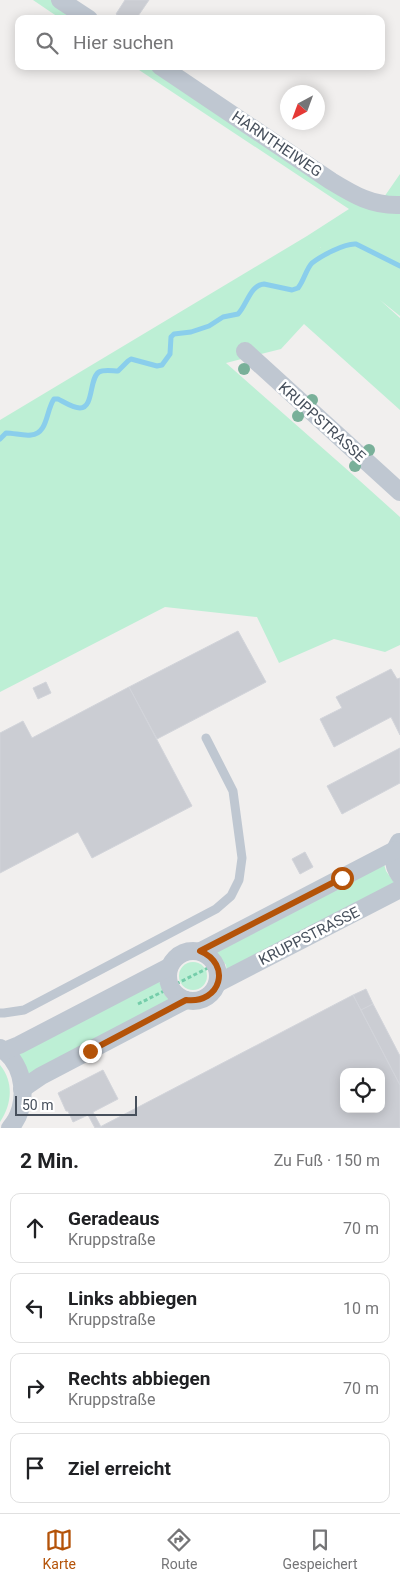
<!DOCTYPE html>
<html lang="de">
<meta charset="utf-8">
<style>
:root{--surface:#fff;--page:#f6f6f6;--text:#202124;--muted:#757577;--line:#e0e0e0;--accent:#b45309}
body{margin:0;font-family:Roboto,sans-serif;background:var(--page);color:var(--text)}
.controls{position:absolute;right:15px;bottom:15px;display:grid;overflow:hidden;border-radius:10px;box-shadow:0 2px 12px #0003}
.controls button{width:45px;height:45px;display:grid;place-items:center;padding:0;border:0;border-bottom:1px solid var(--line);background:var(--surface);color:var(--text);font:25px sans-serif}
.compass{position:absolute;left:280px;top:85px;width:45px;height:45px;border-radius:50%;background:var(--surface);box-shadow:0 2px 12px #0003;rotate:221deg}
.scale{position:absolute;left:15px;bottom:12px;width:122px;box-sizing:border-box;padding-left:5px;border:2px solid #47505c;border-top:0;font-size:14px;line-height:18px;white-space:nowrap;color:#47505c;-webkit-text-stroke:4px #fff;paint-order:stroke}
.stop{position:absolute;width:15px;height:15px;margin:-11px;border:4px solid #b45309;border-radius:50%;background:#fff}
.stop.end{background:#b45309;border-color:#fff;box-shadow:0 1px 5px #0008}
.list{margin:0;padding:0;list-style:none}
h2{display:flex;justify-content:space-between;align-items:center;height:65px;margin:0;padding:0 20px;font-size:21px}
h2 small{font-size:16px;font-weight:400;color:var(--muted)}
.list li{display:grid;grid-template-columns:32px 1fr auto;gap:15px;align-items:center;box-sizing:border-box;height:70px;margin:0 10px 10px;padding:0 10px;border:1px solid var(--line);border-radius:10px}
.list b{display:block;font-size:19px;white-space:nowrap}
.list p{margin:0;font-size:16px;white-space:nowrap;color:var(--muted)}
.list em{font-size:16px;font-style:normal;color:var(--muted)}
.icon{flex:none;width:28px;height:28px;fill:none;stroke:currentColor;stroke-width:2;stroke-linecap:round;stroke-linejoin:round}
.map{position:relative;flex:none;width:400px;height:1128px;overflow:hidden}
.search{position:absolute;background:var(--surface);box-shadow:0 2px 12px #0003;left:15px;right:15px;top:15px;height:55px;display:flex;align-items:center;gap:12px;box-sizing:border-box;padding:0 18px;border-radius:10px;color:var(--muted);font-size:19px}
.sheet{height:385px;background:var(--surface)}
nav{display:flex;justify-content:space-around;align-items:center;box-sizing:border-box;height:70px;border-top:1px solid var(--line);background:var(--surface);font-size:14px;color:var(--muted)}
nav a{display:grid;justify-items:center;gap:2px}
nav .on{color:var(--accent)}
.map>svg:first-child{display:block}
.green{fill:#bdefd5}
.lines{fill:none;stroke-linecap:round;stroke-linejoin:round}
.stream{stroke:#8aceec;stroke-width:5}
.building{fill:#cbcdd3;stroke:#d2d4da;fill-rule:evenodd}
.path{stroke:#75cdaa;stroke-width:3;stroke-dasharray:4 2.5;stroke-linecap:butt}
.service{stroke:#bfc7d1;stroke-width:9}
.minor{stroke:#bfc7d1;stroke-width:18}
.tree{fill:#79b099}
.route{stroke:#b45309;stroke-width:6}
.labels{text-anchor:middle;stroke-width:5;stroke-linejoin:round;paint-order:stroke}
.street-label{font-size:15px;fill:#47505c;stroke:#fff}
</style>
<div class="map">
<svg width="400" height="1128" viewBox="0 0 400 1128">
<rect width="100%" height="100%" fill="#f1efee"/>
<g class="green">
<polygon points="33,0 52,0 80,19 61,19"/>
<polygon points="133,66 152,66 328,185 382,200 400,174 400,316 380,300 400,318 400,410 304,324 281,349 226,363 360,481 400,517 400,645 385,652 334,639 279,663 257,617 165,607 0,692 0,420 307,236 321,248 307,236 349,209"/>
<polygon points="384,864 386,871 395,884 227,972 226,965 216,952"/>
<circle cx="193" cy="976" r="14"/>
<polygon points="159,981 165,995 170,1001 26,1077 15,1055"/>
<path d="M0 1065C14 1082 12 1104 0 1122Z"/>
</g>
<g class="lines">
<path class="stream" d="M0 439 6 433C14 433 23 436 31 435 48 434 46 410 54 399H58C64 402 73 408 80 408 94 408 89 378 99 372 104 369 113 371 118 371L128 361 131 359 157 366 162 365 170 354 171 337 174 334 191 332 209 326 223 317 238 314C247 305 250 285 264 284L292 290 298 288C304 281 306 269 312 263 321 256 345 243 356 244L400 266"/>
</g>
<g class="building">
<polygon points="125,0 149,0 136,19 123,19 116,14"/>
<polygon points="238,631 266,682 157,739 129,687"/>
<polygon points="391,669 397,679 400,678 400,735 391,717 334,747 320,719 342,708 336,697"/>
<polygon points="46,682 51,693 38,699 33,688"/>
<polygon points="129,687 192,806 92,858 78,832 0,873 0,733 23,721 32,738"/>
<polygon points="400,748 400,783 342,814 327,786"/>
<polygon points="305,852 313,867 300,874 292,859"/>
<polygon points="366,989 373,1004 361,1010 353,995"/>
<path d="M353 995 400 1085V1128H98ZM344 1072H381V1109H344Z"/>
<polygon points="373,1004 400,1056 400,1085 361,1010"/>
<polygon points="103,1070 118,1099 93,1112 101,1127 95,1128 88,1115 73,1122 68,1111 66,1111 58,1093"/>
</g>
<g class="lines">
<g class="path">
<polyline points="176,984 208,968"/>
<polyline points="138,1004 164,991"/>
</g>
<polyline class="service" points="0,1013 4,1013 24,1010 216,909 231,896 239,880 242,858 233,791 206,738"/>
<g class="minor">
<polyline points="60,0 89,19"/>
<path d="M160 66 331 181C354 195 372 206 400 205"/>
<polyline points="245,351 400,492"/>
<path d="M399 842C392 854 392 865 400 876"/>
<circle cx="193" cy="976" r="25"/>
<polyline points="201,951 395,850"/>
<polyline points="218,983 400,889"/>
<path d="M0 1048C26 1064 30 1106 10 1128"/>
<polyline points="4,1051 19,1045 169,967"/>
<polyline points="22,1089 41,1076 186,1000"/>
</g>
</g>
<g class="tree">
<circle cx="244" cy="369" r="6"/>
<circle cx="312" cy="400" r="6"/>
<circle cx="298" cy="416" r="6"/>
<circle cx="369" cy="450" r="6"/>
<circle cx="355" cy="466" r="6"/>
</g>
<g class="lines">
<path class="route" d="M90 1051 186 1000C221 1004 232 964 200 951L342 878"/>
</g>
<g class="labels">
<g class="street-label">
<text transform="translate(277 144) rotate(34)" y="5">HARNTHEIWEG</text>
<text transform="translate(322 422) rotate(42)" y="5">KRUPPSTRASSE</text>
<text transform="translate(309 936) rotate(-27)" y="5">KRUPPSTRASSE</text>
</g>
</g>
</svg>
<div class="controls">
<button><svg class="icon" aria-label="locate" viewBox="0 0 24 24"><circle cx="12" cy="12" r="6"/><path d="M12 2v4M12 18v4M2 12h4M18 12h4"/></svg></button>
</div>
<svg class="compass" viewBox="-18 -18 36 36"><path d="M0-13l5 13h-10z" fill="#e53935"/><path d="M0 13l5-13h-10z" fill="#757577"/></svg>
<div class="scale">50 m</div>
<div class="stop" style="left:342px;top:878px"></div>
<div class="stop end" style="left:90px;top:1051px"></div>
<div class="search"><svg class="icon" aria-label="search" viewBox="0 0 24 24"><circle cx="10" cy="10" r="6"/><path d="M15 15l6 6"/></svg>Hier suchen</div>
</div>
<section class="sheet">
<h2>2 Min.<small>Zu Fuß · 150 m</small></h2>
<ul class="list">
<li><svg class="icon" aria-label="ahead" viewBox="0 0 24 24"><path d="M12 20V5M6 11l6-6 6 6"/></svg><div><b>Geradeaus</b><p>Kruppstraße</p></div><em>70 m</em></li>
<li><svg class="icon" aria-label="left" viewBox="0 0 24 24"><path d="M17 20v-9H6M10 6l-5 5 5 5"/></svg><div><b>Links abbiegen</b><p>Kruppstraße</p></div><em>10 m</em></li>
<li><svg class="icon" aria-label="right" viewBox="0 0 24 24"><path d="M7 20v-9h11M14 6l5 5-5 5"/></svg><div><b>Rechts abbiegen</b><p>Kruppstraße</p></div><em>70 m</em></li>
<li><svg class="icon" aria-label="arrive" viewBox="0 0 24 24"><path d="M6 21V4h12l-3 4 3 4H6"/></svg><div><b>Ziel erreicht</b></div></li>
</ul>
</section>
<nav>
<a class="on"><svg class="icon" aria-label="map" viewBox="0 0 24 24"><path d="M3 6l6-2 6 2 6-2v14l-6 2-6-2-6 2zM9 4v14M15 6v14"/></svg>Karte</a>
<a><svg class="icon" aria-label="directions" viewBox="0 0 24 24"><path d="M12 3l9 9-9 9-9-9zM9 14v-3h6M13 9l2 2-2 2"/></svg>Route</a>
<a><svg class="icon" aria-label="saved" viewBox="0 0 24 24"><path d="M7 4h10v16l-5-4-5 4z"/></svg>Gespeichert</a>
</nav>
